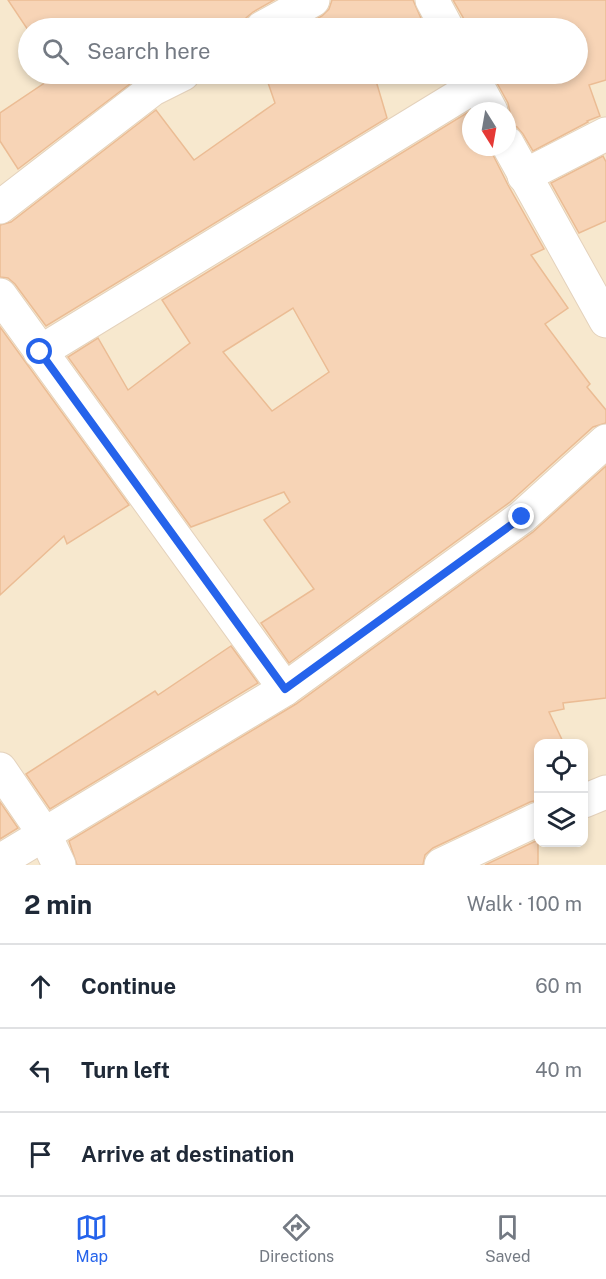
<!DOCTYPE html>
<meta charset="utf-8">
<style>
:root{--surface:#fff;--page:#f2f2f3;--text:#1f2937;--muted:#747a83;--line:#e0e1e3;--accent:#2563eb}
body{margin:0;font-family:"Public Sans",sans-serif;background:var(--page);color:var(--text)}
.controls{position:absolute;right:18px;bottom:18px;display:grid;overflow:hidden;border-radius:12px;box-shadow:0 3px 9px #0003}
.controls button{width:54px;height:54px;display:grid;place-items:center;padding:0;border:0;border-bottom:2px solid var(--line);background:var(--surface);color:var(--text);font:30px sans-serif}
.compass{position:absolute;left:462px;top:102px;width:54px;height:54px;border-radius:50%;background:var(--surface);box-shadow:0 3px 9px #0003;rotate:169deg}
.stop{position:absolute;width:18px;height:18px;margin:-14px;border:4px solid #2563eb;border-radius:50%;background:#fff}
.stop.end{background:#2563eb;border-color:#fff;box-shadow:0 2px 6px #0008}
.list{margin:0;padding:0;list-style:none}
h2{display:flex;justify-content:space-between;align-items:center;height:78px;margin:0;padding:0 24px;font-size:26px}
h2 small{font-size:20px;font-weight:400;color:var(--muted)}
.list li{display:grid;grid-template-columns:39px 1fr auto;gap:18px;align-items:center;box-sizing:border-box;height:84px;padding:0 24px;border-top:2px solid var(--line)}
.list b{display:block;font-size:22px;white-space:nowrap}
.list em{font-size:20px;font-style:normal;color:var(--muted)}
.icon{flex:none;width:33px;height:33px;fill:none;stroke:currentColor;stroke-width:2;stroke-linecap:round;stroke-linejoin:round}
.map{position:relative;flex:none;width:606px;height:865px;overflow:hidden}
.search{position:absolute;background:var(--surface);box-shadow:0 3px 9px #0003;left:18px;right:18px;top:18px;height:66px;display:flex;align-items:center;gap:15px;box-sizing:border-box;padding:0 21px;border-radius:33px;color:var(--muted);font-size:22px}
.sheet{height:330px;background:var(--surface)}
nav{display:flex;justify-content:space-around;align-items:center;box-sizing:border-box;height:84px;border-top:2px solid var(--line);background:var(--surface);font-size:16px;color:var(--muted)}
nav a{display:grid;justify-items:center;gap:3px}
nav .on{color:var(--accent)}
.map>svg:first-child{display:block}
.residential{fill:#f7e8ce;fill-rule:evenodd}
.building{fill:#f7d4b6;stroke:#ebbc94;stroke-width:1.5;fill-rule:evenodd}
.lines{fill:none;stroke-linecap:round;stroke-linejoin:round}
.minor-casing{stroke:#e4d2bc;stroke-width:35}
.minor{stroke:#fff;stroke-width:33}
.route{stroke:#2563eb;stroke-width:8}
</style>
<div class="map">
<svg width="606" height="865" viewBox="0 0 606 865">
<rect width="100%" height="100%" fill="#fff5e1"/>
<path class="residential" d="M0 0H606V865H0ZM28 28H578V74H28ZM471 111H507V147H471ZM538 744H584V842H538Z"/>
<g class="building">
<polygon points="8,0 274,0 253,12 246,18 244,26 240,28 28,30"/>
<polygon points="332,0 413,0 423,23 413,28 300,28 322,16 329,9"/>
<polygon points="453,0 606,0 606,80 589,85 600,116 587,121 588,122 533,151 523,134 517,127 507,124 510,112 508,103 492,74 578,74 578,28 466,28 464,19"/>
<polygon points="58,74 143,74 18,169 0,141 0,113"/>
<polygon points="265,74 374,74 387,118 46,326 15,284 8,278 0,277 0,225 11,222 156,110 194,160 275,103"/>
<path d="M470 111 471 147H489L508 185 544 249 531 255 568 308 545 324 590 384 587 387 606 410V423L593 427 510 502 289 663 261 623 314 589 264 520 290 502 284 492 191 527 68 357 98 338 128 390 190 343 162 300ZM293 308 329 372 272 411 223 352Z"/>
<polygon points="603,156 606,162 606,221 579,233 551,183"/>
<polygon points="0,327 129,505 67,544 64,536 0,595"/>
<polygon points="606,466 606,698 563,703 564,709 549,712 564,744 538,744 538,800 530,802 433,848 425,855 423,865 77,865 69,841 296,704 533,532"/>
<polygon points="231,646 258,683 50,809 26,774 155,691 158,695"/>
<polygon points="0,802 18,828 0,839"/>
<polygon points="538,840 538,865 485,865"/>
</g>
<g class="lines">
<defs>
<g id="minor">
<polyline points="432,0 447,28"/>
<polyline points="262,28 313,0"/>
<polyline points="471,74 491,111"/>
<polyline points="507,143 606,321"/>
<polyline points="524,176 606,134"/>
<polyline points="0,207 153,89 183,74"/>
<polyline points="0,295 285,689"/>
<polyline points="40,352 477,85"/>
<polyline points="0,769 45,835 59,865"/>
<polyline points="584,801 606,792"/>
<polyline points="0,861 285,689 522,517 606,441"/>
<polyline points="441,865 538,819"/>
</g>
</defs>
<use href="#minor" class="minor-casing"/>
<use href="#minor" class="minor"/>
</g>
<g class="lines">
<polyline class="route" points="40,352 285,689 522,517"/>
</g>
</svg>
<div class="controls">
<button><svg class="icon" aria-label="locate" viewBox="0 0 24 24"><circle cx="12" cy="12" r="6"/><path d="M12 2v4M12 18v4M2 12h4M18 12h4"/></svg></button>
<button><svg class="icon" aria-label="layers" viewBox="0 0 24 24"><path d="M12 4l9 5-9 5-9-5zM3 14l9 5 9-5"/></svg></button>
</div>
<svg class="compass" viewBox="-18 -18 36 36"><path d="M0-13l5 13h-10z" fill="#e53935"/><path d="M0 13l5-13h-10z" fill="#747a83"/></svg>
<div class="stop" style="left:40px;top:352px"></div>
<div class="stop end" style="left:522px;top:517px"></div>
<div class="search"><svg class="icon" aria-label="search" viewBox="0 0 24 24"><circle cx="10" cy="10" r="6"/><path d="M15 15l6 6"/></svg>Search here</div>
</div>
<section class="sheet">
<h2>2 min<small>Walk · 100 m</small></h2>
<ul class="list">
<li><svg class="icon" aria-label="ahead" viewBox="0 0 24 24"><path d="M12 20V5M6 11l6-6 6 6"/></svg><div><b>Continue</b></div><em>60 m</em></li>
<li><svg class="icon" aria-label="left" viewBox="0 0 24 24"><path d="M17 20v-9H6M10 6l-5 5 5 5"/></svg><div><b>Turn left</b></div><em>40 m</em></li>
<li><svg class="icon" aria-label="arrive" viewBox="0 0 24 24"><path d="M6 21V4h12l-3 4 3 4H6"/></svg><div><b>Arrive at destination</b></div></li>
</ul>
</section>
<nav>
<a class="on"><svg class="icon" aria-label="map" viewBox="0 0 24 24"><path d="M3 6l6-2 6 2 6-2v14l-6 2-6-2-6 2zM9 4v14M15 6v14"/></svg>Map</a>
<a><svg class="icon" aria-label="directions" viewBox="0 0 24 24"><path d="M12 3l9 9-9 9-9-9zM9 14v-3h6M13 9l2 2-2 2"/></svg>Directions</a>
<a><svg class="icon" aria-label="saved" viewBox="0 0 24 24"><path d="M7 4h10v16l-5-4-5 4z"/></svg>Saved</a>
</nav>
